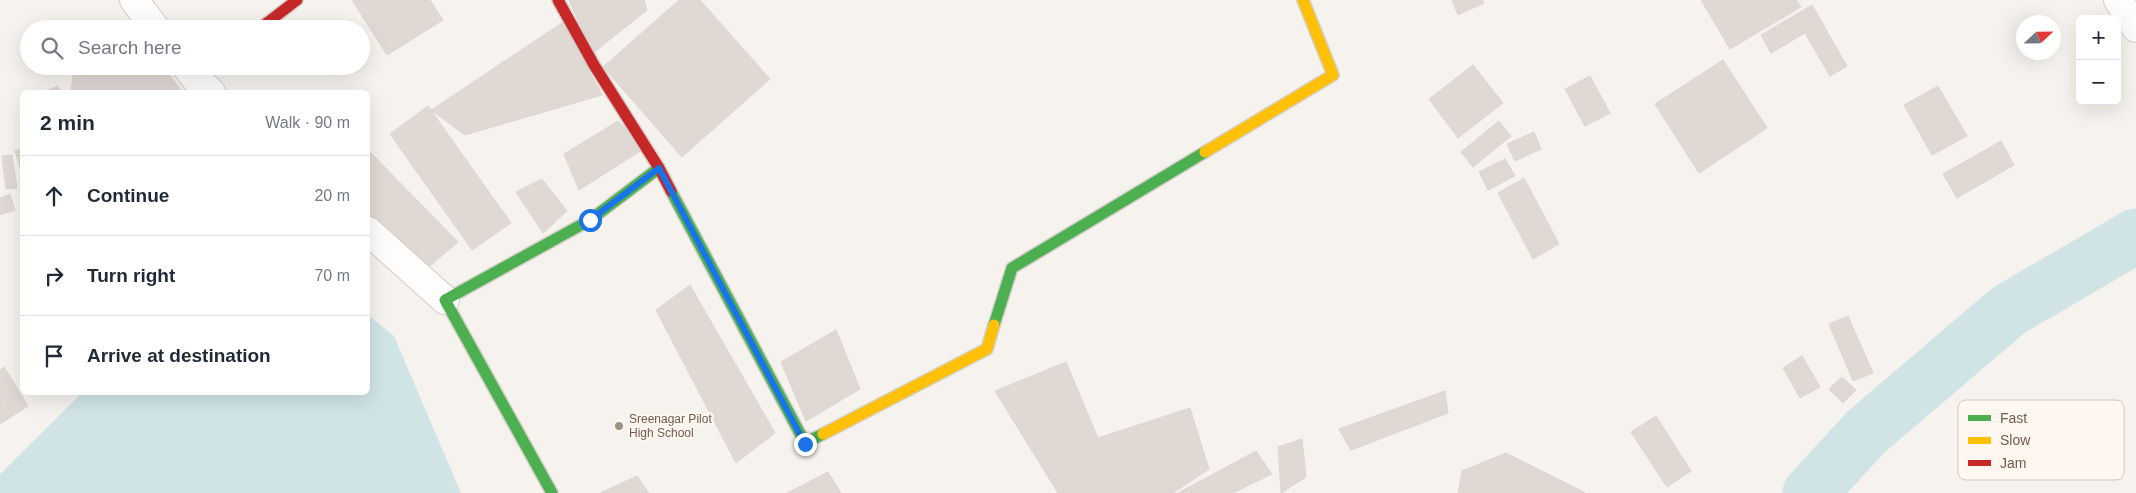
<!DOCTYPE html>
<meta charset="utf-8">
<style>
:root{--surface:#fff;--page:#f2f2f3;--text:#1f2937;--muted:#747a83;--line:#e0e1e3}
body{margin:0;font-family:Helvetica,sans-serif;background:var(--page);color:var(--text)}
.controls{position:absolute;right:15px;top:15px;display:grid;overflow:hidden;border-radius:8px;box-shadow:0 5px 20px #0002}
.controls button{width:45px;height:45px;display:grid;place-items:center;padding:0;border:0;border-bottom:1px solid var(--line);background:var(--surface);color:var(--text);font:25px sans-serif}
.compass{position:absolute;left:2016px;top:15px;width:45px;height:45px;border-radius:50%;background:var(--surface);box-shadow:0 5px 20px #0002;rotate:68deg}
.stop{position:absolute;width:15px;height:15px;margin:-11px;border:4px solid #1a73e8;border-radius:50%;background:#fff}
.stop.end{background:#1a73e8;border-color:#fff;box-shadow:0 1px 5px #0008}
.list{margin:0;padding:0;list-style:none}
h2{display:flex;justify-content:space-between;align-items:center;height:65px;margin:0;padding:0 20px;font-size:21px}
h2 small{font-size:16px;font-weight:400;color:var(--muted)}
.list li{display:grid;grid-template-columns:32px 1fr auto;gap:15px;align-items:center;box-sizing:border-box;height:80px;padding:0 20px;border-top:1px solid var(--line)}
.list b{display:block;font-size:19px;white-space:nowrap}
.list em{font-size:16px;font-style:normal;color:var(--muted)}
.icon{flex:none;width:28px;height:28px;fill:none;stroke:currentColor;stroke-width:2;stroke-linecap:round;stroke-linejoin:round}
.map{position:relative;flex:none;width:2136px;height:493px;overflow:hidden}
.search{position:absolute;background:var(--surface);box-shadow:0 5px 20px #0002;left:20px;top:20px;width:350px;height:55px;display:flex;align-items:center;gap:12px;box-sizing:border-box;padding:0 18px;border-radius:28px;color:var(--muted);font-size:19px}
.panel{position:absolute;background:var(--surface);box-shadow:0 5px 20px #0002;left:20px;top:90px;width:350px;height:305px;border-radius:8px}
.map>svg:first-child{display:block}
.water{fill:#d0e4e5}
.lines{fill:none;stroke-linecap:round;stroke-linejoin:round}
.river{stroke:#d0e4e5;stroke-width:55}
.building{fill:#e0d8d3;stroke:#ded6d0}
.street-casing{stroke:#d3cec8;stroke-width:30}
.fast-casing{stroke:#d5cfca;stroke-width:14}
.slow-casing{stroke:#d5cfca;stroke-width:14}
.jam-casing{stroke:#d5cfca;stroke-width:14}
.street{stroke:#fefdfc;stroke-width:28}
.fast{stroke:#4caf50;stroke-width:11}
.slow{stroke:#ffc107;stroke-width:11}
.jam{stroke:#c62828;stroke-width:11}
.route{stroke:#1a73e8;stroke-width:6}
.poi-dot{fill:#a09086;stroke:#fdf7ef;stroke-width:2}
.labels{text-anchor:middle;stroke-width:4.5;stroke-linejoin:round;paint-order:stroke}
.poi-label{font-size:12px;fill:#725b4f;stroke:#fdf7ef;text-anchor:start}
.key{fill:#fdf7ef;stroke:#d3c8bf;stroke-width:1}
.key-label{font-size:14px;fill:#725b4f}
</style>
<div class="map">
<svg width="2136" height="493" viewBox="0 0 2136 493">
<rect width="100%" height="100%" fill="#f6f2ed"/>
<polygon class="water" points="368,315 394,336 461,493 0,493 0,474 82,393 368,392"/>
<g class="lines">
<polyline class="river" points="1810,493 1866,432 2009,310 2136,236"/>
</g>
<g class="building">
<polygon points="352,0 430,0 443,20 387,55"/>
<polygon points="569,0 644,0 647,10 593,53"/>
<polygon points="679,0 700,0 770,79 682,157 603,67"/>
<polygon points="1452,0 1482,0 1484,3 1458,15"/>
<polygon points="1701,0 1796,0 1801,7 1730,49"/>
<polygon points="1812,5 1847,66 1830,76 1805,33 1771,53 1761,35"/>
<polygon points="563,22 602,95 465,135 431,110"/>
<polygon points="133,23 137,29 125,29"/>
<polygon points="1723,60 1767,128 1699,173 1655,104"/>
<polygon points="1473,65 1503,103 1458,138 1429,99"/>
<polygon points="76,66 163,66 182,92 71,92 74,68"/>
<polygon points="1590,76 1610,113 1585,126 1565,89"/>
<polygon points="58,86 61,92 44,92"/>
<polygon points="1938,86 1967,136 1932,155 1904,105"/>
<polygon points="428,106 511,223 472,250 390,134"/>
<polygon points="618,121 645,148 579,190 564,154"/>
<polygon points="1499,121 1511,136 1473,167 1461,152"/>
<polygon points="1534,132 1541,149 1515,161 1507,144"/>
<polygon points="2001,141 2014,165 1957,198 1943,174"/>
<polygon points="22,149 22,174 15,151"/>
<polygon points="368,150 458,242 425,270 368,222"/>
<polygon points="12,155 17,188 6,189 2,156"/>
<polygon points="1505,159 1515,176 1488,190 1479,172"/>
<polygon points="1524,178 1559,244 1533,259 1498,193"/>
<polygon points="542,179 567,211 543,233 516,192"/>
<polygon points="10,194 15,210 0,215 0,198"/>
<polygon points="690,285 775,433 736,463 656,310"/>
<polygon points="1848,316 1873,373 1853,381 1829,324"/>
<polygon points="836,330 860,389 806,421 781,362"/>
<polygon points="1802,356 1820,387 1800,398 1783,368"/>
<polygon points="1066,362 1098,438 1190,408 1209,469 1173,493 1058,493 995,391"/>
<polygon points="4,367 28,406 0,424 0,370"/>
<polygon points="1842,377 1856,390 1843,403 1829,389"/>
<polygon points="1445,391 1448,413 1351,450 1339,429"/>
<polygon points="1656,416 1691,471 1667,487 1631,432"/>
<polygon points="1302,439 1306,477 1281,493 1278,447"/>
<polygon points="1256,451 1272,474 1233,493 1178,493"/>
<polygon points="1506,453 1584,492 1585,493 1458,493 1462,471"/>
<polygon points="828,472 841,493 787,493"/>
<polygon points="637,476 649,493 600,493"/>
</g>
<g class="lines">
<defs>
<g id="street">
<polyline points="134,0 156,29"/>
<polyline points="2118,0 2136,28"/>
<polyline points="186,66 195,78 211,92"/>
<polyline points="368,231 445,300"/>
</g>
<g id="fast">
<polyline points="671,191 805,443 823,434"/>
<polyline points="994,325 1012,268 1205,152"/>
<polyline points="552,493 445,300 590,220 659,168"/>
</g>
<g id="slow">
<polyline points="1205,152 1333,75 1303,0"/>
<polyline points="823,434 987,349 994,325"/>
</g>
<g id="jam">
<polyline points="558,0 594,65 659,168 671,191"/>
<polyline points="259,29 297,0"/>
</g>
</defs>
<use href="#street" class="street-casing"/>
<use href="#fast" class="fast-casing"/>
<use href="#slow" class="slow-casing"/>
<use href="#jam" class="jam-casing"/>
<use href="#street" class="street"/>
<use href="#fast" class="fast"/>
<use href="#slow" class="slow"/>
<use href="#jam" class="jam"/>
</g>
<g class="lines">
<polyline class="route" points="590,220 659,168 805,444"/>
</g>
<circle class="poi-dot" cx="619" cy="426" r="5"/>
<g class="labels">
<g class="poi-label">
<text x="629" y="423">Sreenagar Pilot<tspan x="629" dy="14">High School</tspan></text>
</g>
</g>
<rect x="1958" y="400" width="166" height="80" rx="8" class="key"/>
<rect x="1968" y="415" width="23" height="6" fill="#4caf50"/>
<rect x="1968" y="437" width="23" height="7" fill="#ffc107"/>
<rect x="1968" y="460" width="23" height="6" fill="#c62828"/>
<g class="key-label">
<text x="2000" y="423">Fast</text>
<text x="2000" y="445">Slow</text>
<text x="2000" y="468">Jam</text>
</g>
</svg>
<div class="controls">
<button>+</button>
<button>−</button>
</div>
<svg class="compass" viewBox="-18 -18 36 36"><path d="M0-13l5 13h-10z" fill="#e53935"/><path d="M0 13l5-13h-10z" fill="#747a83"/></svg>
<div class="stop" style="left:590px;top:220px"></div>
<div class="stop end" style="left:805px;top:444px"></div>
<div class="search"><svg class="icon" aria-label="search" viewBox="0 0 24 24"><circle cx="10" cy="10" r="6"/><path d="M15 15l6 6"/></svg>Search here</div>
<section class="panel">
<h2>2 min<small>Walk · 90 m</small></h2>
<ul class="list">
<li><svg class="icon" aria-label="ahead" viewBox="0 0 24 24"><path d="M12 20V5M6 11l6-6 6 6"/></svg><div><b>Continue</b></div><em>20 m</em></li>
<li><svg class="icon" aria-label="right" viewBox="0 0 24 24"><path d="M7 20v-9h11M14 6l5 5-5 5"/></svg><div><b>Turn right</b></div><em>70 m</em></li>
<li><svg class="icon" aria-label="arrive" viewBox="0 0 24 24"><path d="M6 21V4h12l-3 4 3 4H6"/></svg><div><b>Arrive at destination</b></div></li>
</ul>
</section>
</div>
